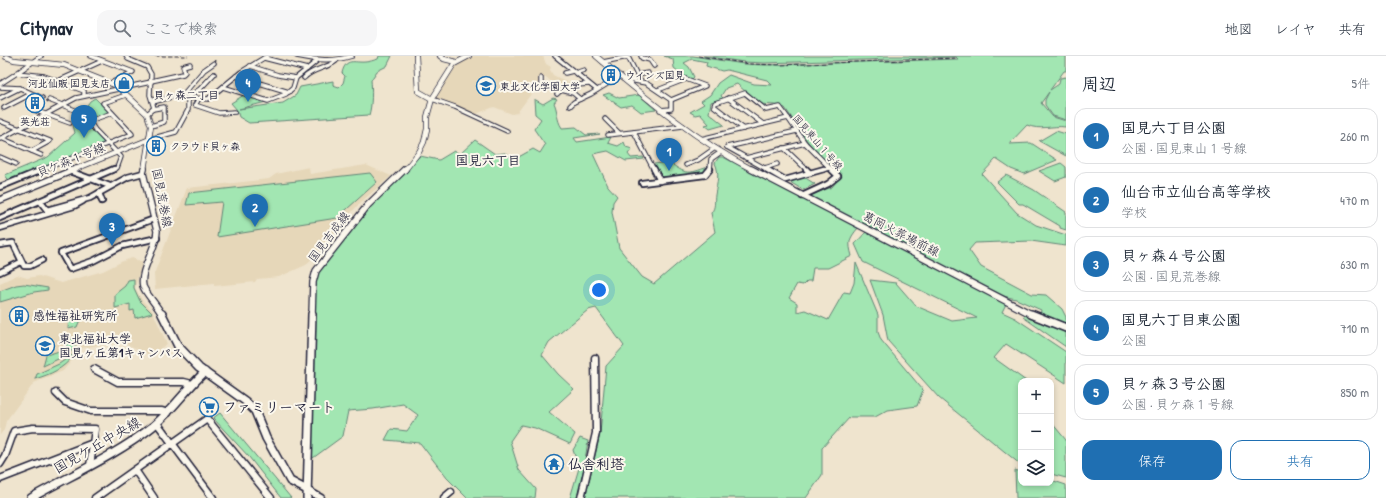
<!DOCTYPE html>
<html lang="ja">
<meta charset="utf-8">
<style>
:root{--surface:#fff;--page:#f6f6f7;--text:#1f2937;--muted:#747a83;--line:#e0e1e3;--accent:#1f6fb2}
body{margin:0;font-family:"Patrick Hand","Klee One",sans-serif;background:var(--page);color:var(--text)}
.controls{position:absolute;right:12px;bottom:12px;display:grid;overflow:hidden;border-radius:8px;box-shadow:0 2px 6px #0003}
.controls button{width:36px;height:36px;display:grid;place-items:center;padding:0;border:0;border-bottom:1px solid var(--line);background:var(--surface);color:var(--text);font:20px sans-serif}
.you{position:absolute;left:599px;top:234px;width:14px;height:14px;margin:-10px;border:3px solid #fff;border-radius:50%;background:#1a73e8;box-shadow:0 0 0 6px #1a73e833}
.badge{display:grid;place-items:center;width:26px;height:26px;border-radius:50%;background:var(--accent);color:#fff;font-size:13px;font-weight:700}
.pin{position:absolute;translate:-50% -33px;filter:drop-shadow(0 1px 2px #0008)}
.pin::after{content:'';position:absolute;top:21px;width:14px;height:12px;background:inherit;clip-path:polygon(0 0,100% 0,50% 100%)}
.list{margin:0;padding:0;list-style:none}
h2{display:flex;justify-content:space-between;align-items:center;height:52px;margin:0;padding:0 16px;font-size:17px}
h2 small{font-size:13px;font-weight:400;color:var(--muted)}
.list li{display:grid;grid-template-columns:26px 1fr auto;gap:12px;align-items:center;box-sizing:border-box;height:56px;margin:0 8px 8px;padding:0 8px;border:1px solid var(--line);border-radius:12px}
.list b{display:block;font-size:15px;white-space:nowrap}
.list p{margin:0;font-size:13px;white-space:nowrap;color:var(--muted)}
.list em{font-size:13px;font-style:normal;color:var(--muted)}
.actions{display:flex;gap:8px;padding:12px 16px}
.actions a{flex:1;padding:9px 0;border:1px solid var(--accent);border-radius:12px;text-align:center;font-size:14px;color:var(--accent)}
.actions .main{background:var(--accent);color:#fff}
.icon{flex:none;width:22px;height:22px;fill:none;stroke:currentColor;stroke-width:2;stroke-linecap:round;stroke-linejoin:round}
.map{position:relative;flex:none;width:1066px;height:442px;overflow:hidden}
header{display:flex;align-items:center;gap:24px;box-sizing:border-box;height:56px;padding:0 20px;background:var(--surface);border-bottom:1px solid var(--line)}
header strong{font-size:19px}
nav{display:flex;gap:22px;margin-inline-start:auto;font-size:14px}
.search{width:280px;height:36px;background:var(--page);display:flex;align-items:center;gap:10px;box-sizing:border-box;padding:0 14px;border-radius:12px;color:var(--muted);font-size:15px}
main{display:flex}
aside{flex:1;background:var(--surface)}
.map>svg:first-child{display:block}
.built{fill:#e6d7b9}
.green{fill:#a2e6b2;stroke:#628476}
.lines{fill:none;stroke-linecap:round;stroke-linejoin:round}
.minor-far2-casing{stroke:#22223b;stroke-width:5.5}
.minor-far1-casing{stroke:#22223b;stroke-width:8}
.minor-casing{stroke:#22223b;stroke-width:9}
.tertiary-far2-casing{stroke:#22223b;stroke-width:6}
.tertiary-far1-casing{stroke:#22223b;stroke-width:8}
.tertiary-casing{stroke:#22223b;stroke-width:10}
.minor-far2{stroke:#fbf7ec;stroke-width:3.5}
.minor-far1{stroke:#fbf7ec;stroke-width:4.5}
.minor{stroke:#fbf7ec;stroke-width:6}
.tertiary-far2{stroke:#fbf7ec;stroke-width:4.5}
.tertiary-far1{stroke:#fbf7ec;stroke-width:5.5}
.tertiary{stroke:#fbf7ec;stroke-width:7}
.rail{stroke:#22223b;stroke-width:1;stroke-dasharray:4.5 2;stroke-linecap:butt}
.labels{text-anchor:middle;stroke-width:4;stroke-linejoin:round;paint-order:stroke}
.far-poi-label{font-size:10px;font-weight:bold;fill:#22223b;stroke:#fbf7ec;text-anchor:start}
.far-street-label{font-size:10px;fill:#22223b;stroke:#fbf7ec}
.far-neighbourhood-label{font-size:11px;font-weight:bold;fill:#22223b;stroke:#fbf7ec}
.street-label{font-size:12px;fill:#22223b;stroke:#fbf7ec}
.poi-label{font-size:12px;font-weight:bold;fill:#22223b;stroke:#fbf7ec;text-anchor:start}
.neighbourhood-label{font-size:13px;font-weight:bold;fill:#22223b;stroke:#fbf7ec}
.near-poi-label{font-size:14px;font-weight:bold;fill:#22223b;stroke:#fbf7ec;text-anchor:start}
.near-street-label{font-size:14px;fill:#22223b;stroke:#fbf7ec}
</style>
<header>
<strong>Citynav</strong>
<div class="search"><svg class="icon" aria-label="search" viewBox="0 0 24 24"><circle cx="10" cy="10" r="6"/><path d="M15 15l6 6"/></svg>ここで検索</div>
<nav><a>地図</a><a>レイヤ</a><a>共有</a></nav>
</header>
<main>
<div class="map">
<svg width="1066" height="442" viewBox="0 0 1066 442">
<rect width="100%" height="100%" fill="#efe4ce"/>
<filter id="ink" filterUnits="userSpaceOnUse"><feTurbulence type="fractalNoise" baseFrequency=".025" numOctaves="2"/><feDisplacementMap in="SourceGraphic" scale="8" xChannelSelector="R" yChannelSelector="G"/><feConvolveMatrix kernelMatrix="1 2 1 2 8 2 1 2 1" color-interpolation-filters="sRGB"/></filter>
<g filter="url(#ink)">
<g class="built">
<polygon points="474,0 543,0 546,8 551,11 550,14 553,19 569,27 573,34 561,34 546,21 539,20 538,27 528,28 531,38 517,57 512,58 494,51 476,58 435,43 457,9"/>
<polygon points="366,109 391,120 361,146 344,164 334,179 306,209 279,221 257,223 255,226 214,230 214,227 155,233 154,218 187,132 269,123 276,118 309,111 310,118"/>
<polygon points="132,202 142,206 135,232 142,244 152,254 167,288 150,299 120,285 82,292 63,315 34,327 6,365 4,374 0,379 0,227 17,219 27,222 39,220 61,227 103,215 123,205"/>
</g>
<g class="green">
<path d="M379 0H392L387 10 377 15 371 24C372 33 372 50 369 59L249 67 239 61 237 54 231 47 244 39 266 46 239 53 283 47 296 39 300 31 333 25V29L339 31 343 27 345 20 342 17C346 1 354 7 365 6 369 6 374 4 378 3Z"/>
<path d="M664 0H693L744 8 765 9 958 3 956 1 764 7 744 6 703 0H1066V15H1064L1050 34 1059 28 1060 22 1066 21V64L1053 60 1045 49V44L1049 36 1041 47 1053 61 1066 65V71C1052 69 1040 75 1027 69L1009 88 1031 87 1057 104 1024 118 1011 113 996 103 982 118 1017 157 1036 169 1066 179V190L1031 185 975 187 969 194 981 211 1032 238 1046 239 1062 253 1066 261V270L1040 260 1041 254 1016 243 999 239 808 140 832 131 840 121 808 86 785 52 775 49 759 48 737 28 726 32 721 40 723 42 711 46 709 57 724 69 710 73 705 69 709 68 700 58 695 59 690 56 704 48 701 45 710 39 718 27 729 19 754 28 772 29 767 24 727 14 722 15 706 10 707 6 692 3 684 7 689 11 694 21 692 23 684 20 674 12 673 3Z"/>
<polygon points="609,37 619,42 639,39 656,54 641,56 632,49 621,51 603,39"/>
<polygon points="95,42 109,56 85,66 104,87 103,89 10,126 5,119 48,101 75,77 73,69 90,45"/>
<path d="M553 42 557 43 554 47C558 55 556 63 562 72L576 71 586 79 600 78 574 82 577 86 611 81 608 87 618 90 624 86 626 91 632 93 628 98 631 102 643 101 644 103 626 105 608 95 593 98 608 130 617 140 613 146 612 156 619 192 642 221 654 228 715 176 711 157C716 151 714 146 715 139 717 127 720 118 715 107L719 101H723L858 172C849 183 848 186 852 200L828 212H813L811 225H807L803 229 797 228 789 242 797 247V256L805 254 828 264 844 236 850 237 854 227 856 207 878 259V276L881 284 923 334 917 350 888 354 875 361H850L822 392V419L806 442H585L600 378 606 310 624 290 596 252 588 254 549 286 542 299 558 318 574 333 549 356 575 378 570 388 535 372 521 369 510 385 519 414 536 433 535 442H467L447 422 420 387 385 384 391 373 407 375 418 359 403 348 373 353 348 355 343 380 313 402 311 395 316 227 320 212 370 149 420 100 439 104 454 95 460 98 475 84 495 98 505 97 515 103 533 93 540 97 545 89 534 73 541 63 535 58 534 43 543 48Z"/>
<polygon points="1056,75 1066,78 1066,100 1039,85"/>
<path d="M669 106C686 119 688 118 708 111L702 117 662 124 654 108Z"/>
<polygon points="1061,107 1066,111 1066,121 1055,125 1039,115"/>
<polygon points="370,117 377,126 337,162 217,181 222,146 186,149 189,137"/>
<polygon points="1006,119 1034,134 1066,156 1066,174 1060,172 1060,170 1023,148 1019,148 997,126"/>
<polygon points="804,121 815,128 803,134 790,126"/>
<polygon points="866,176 1006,248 1002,256 1015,262 1066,296 1066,327 1006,288 994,302 1026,325 1021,325 1021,409 939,342 888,285 883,259 870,224 896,227 916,250 952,265 977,262 863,206 855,188"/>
<polygon points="134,223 134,232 140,245 152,257 135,262 134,254 130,255 130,248 115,252 115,238 125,230 128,224"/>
<polygon points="24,228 48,232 48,234 34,236 0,246 0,235 16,229"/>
<polygon points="75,256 76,258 83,259 85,261 79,266 77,271 68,273 69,258"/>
<polygon points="1025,259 1030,259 1066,275 1066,291 1023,261"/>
<polygon points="74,282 78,286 69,298 43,310 46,299 66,293 67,285"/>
<path d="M72 299 73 300C63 313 51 318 35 323L37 318 59 308Z"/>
<polygon points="220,357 291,442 281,442 249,401 213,362"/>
<polygon points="1051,366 1066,384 1066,422 1051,418"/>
<polygon points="580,382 588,385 582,423 577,442 570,442 579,412 573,394"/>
<polygon points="1015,414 1021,416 1021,427 1051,427 1051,424 1066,429 1066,442 1016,442"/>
</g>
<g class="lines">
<defs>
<g id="minor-far2">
<polyline points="41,0 17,17 44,20 84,35 84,40"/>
<polyline points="91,0 133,16 111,27"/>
<polyline points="126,0 128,3 147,11 151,18 150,39 154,52 147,58"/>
<path d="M297 0C316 4 333 6 352 0"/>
<polyline points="555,0 597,34"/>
<polyline points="641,0 642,2 650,4 654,10"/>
<polyline points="264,2 307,13"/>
<polyline points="603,6 628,1 640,25"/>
<polyline points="250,10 278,19 296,22"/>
<polyline points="565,17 573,15"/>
<polyline points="575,17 584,14"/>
<polyline points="637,19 648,17"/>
<polyline points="662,19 679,25"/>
<polyline points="236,20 289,36"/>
<path d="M304 22C313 12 326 13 336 5"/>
<polyline points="541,22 541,31 549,30 560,35"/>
<polyline points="623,23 646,27 671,44 671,53 660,54"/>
<polyline points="58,25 102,5"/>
<polyline points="151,25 183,18 185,16 183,10 190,8"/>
<polyline points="0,28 17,17"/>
<polyline points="577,29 589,28"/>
<polyline points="0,31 20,32 0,42"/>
<polyline points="223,31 268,45 286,38 293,32 296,22 318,4"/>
<polyline points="20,32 42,42"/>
<polyline points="658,34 686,23 705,30 671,44"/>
<polyline points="557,38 561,34 573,37 580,43"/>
<polyline points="181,41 204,14 214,7"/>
<polyline points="728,42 763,68"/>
<polyline points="432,43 455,51 507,75"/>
<polyline points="49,44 80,56"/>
<polyline points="198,44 195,49 219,57 235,56"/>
<polyline points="153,46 171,41 208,43 241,16 267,0"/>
<polyline points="570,50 574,46 591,38 620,20"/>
<polyline points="4,52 31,38"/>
<polyline points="34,54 70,67"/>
<polyline points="605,63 619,77"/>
<polyline points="0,65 50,85 32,95"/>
<polyline points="151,70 164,66 164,51 153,53"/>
<polyline points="744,73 714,50 715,47 745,37 766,54 780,51 788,62"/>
<polyline points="634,76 654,114"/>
<polyline points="608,79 683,70"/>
<polyline points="1,82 41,99"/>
<polyline points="0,83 76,42 151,26"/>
<polyline points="150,83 176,76 188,54 188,41 200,33 214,18"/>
<polyline points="701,83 788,62 805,87 832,114"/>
<polyline points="727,91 768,114"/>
<polyline points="727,91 797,75"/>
<polyline points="784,92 807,114"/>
<polyline points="0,101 16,108"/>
<polyline points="746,102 805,87"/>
<polyline points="63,106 70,114"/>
<polyline points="686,109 698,104 715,92"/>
<polyline points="765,112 777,108"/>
<polyline points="42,114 132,78 103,47 126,39"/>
<polyline points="112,114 117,112 121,101 95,74 89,65 112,57"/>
<polyline points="710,114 711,103 721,96"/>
<polyline points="821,114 829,112"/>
</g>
<g id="minor-far1">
<polyline points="70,113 72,116 110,130"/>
<polyline points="654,113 660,125"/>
<polyline points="766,113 785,124 824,113"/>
<polyline points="806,113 810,117"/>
<polyline points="642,127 705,119 710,113"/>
<polyline points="0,131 44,113"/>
<polyline points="99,137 102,145"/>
<polyline points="802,140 828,128 838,120 831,113"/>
<polyline points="40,145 47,154 90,142 128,121 143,117"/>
<polyline points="0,162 114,113"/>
<polyline points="154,163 61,197 70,213 93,205 122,190 157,182"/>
<polyline points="0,172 74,150 83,145"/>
<polyline points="0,189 13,187 24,210 30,210 42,204"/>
<polyline points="0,216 21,206"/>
</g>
<g id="minor">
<polyline points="94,313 118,326 184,326 192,328"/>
<polyline points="56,337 65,346 91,355 162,355 168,357"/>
<polyline points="157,367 213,442"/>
<polyline points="0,408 5,400 14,375 33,372 95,373 90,410"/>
<polyline points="135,414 154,442"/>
<polyline points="0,423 93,387"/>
<polyline points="307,434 321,442"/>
<polyline points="95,442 207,363 271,442"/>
<polyline points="444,442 451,436"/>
<polyline points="581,442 596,377 595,302"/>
</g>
<g id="tertiary-far2">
<polyline points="416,0 418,35 432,43"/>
<polyline points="440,0 444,3 456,6"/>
<path d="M596 0C646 42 695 84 753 114"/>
<polyline points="6,1 14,4 64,9 117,30 147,58 151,70 144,114"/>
<polyline points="73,114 150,83"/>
<polyline points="405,114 419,96 424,86 427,73 427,61 432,43 454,8 469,0"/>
</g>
<g id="tertiary-far1">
<path d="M144 113 143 117 157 175C157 192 139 214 143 230 145 237 158 250 162 259"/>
<polyline points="751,113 1033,259"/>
<polyline points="0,144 76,113"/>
<polyline points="312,259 313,226 316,215 368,149 405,113"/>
</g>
<g id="tertiary">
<polyline points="162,258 178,290 199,312 245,345 255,355 266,382 290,425 307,434"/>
<polyline points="1031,258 1066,272"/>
<path d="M31 442C71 419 115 400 152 371 172 355 186 333 205 316"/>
<polyline points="307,442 312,258"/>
</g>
</defs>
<use href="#minor-far2" class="minor-far2-casing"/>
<use href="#minor-far1" class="minor-far1-casing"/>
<use href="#minor" class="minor-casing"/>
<use href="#tertiary-far2" class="tertiary-far2-casing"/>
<use href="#tertiary-far1" class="tertiary-far1-casing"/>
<use href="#tertiary" class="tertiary-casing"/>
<use href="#minor-far2" class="minor-far2"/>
<use href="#minor-far1" class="minor-far1"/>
<use href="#minor" class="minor"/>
<use href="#tertiary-far2" class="tertiary-far2"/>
<use href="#tertiary-far1" class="tertiary-far1"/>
<use href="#tertiary" class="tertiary"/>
<g class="rail">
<polyline points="142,0 188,0"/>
<polyline points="698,0 750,8 780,9 957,2"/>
</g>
</g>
</g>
<defs>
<symbol id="building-ring" viewBox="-11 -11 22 22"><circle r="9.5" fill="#fbf7ec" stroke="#1f6fb2" stroke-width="1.5"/><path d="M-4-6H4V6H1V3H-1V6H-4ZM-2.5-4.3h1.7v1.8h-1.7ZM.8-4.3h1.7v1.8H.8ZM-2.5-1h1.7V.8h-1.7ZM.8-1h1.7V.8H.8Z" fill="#1f6fb2"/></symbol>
<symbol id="shop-ring" viewBox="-11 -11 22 22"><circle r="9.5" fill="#fbf7ec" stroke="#1f6fb2" stroke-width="1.5"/><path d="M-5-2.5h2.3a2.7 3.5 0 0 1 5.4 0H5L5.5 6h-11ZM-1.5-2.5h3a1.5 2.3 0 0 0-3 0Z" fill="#1f6fb2"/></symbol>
<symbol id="school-ring" viewBox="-11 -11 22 22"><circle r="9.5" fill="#fbf7ec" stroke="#1f6fb2" stroke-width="1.5"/><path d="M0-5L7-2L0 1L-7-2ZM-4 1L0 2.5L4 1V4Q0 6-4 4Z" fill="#1f6fb2"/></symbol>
<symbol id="university-ring" viewBox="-11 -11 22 22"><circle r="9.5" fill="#fbf7ec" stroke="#1f6fb2" stroke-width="1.5"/><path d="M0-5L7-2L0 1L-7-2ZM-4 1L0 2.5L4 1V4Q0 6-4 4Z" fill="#1f6fb2"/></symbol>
<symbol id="supermarket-ring" viewBox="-11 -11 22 22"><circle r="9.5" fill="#fbf7ec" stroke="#1f6fb2" stroke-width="1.5"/><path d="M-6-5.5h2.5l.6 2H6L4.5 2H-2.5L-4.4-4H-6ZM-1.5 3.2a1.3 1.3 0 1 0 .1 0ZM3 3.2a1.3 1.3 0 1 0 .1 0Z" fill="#1f6fb2"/></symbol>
<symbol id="temple-ring" viewBox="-11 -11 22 22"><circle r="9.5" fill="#fbf7ec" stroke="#1f6fb2" stroke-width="1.5"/><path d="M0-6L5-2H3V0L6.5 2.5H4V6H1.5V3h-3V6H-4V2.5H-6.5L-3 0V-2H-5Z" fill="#1f6fb2"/></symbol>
</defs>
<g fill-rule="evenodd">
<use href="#building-ring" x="600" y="8" width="22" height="22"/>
<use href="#shop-ring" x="113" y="16" width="22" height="22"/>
<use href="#school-ring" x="475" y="19" width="22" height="22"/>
<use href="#building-ring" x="24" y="36" width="22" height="22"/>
<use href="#building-ring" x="145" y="79" width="22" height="22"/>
<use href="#building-ring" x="8" y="249" width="22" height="22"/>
<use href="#university-ring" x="34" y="279" width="22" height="22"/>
<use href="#supermarket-ring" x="198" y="340" width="22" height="22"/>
<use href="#temple-ring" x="543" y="397" width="22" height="22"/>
</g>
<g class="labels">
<g class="far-poi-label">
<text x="625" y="23">ウインズ国見</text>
<text x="110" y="31" text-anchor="end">河北仙販 国見支店</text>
<text x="500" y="34">東北文化学園大学</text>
<text x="35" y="69" text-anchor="middle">英光荘</text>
<text x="170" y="94">クラウド貝ヶ森</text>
</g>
<g class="far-street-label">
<text transform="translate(818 86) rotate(49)" y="4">国見東山１号線</text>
</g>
<g class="far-neighbourhood-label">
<text x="186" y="43">貝ヶ森二丁目</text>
</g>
<g class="street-label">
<text transform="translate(71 104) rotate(-22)" y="4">貝ケ森１号線</text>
<text transform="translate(162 142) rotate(79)" y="4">国見荒巻線</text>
<text transform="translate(901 178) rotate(27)" y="4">葛岡火葬場前線</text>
<text transform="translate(329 181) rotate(-53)" y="4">国見吉成線</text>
</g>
<g class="poi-label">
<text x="33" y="264">感性福祉研究所</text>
<text x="59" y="287">東北福祉大学<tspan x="59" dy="14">国見ヶ丘第1キャンパス</tspan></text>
</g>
<g class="neighbourhood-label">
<text x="488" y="109">国見六丁目</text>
</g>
<g class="near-poi-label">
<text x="223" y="356">ファミリーマート</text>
<text x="568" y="413">仏舎利塔</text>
</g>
<g class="near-street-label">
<text transform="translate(97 389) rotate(-30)" y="5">国見ケ丘中央線</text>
</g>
</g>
</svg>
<div class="controls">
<button>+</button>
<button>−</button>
<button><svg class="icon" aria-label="layers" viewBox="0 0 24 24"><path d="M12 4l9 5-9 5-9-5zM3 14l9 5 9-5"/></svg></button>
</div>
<div class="you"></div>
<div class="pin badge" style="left:669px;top:115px">1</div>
<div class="pin badge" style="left:255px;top:171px">2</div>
<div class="pin badge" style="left:112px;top:190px">3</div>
<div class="pin badge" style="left:248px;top:46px">4</div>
<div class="pin badge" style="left:84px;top:82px">5</div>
</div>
<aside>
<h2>周辺<small>5件</small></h2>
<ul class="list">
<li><span class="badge">1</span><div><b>国見六丁目公園</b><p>公園 · 国見東山１号線</p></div><em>260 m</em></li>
<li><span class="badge">2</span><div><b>仙台市立仙台高等学校</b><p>学校</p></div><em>470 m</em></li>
<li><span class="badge">3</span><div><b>貝ヶ森４号公園</b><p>公園 · 国見荒巻線</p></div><em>630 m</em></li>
<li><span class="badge">4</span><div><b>国見六丁目東公園</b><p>公園</p></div><em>710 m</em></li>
<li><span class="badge">5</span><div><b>貝ヶ森３号公園</b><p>公園 · 貝ケ森１号線</p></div><em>850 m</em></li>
</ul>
<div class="actions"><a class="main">保存</a><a>共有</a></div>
</aside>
</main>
